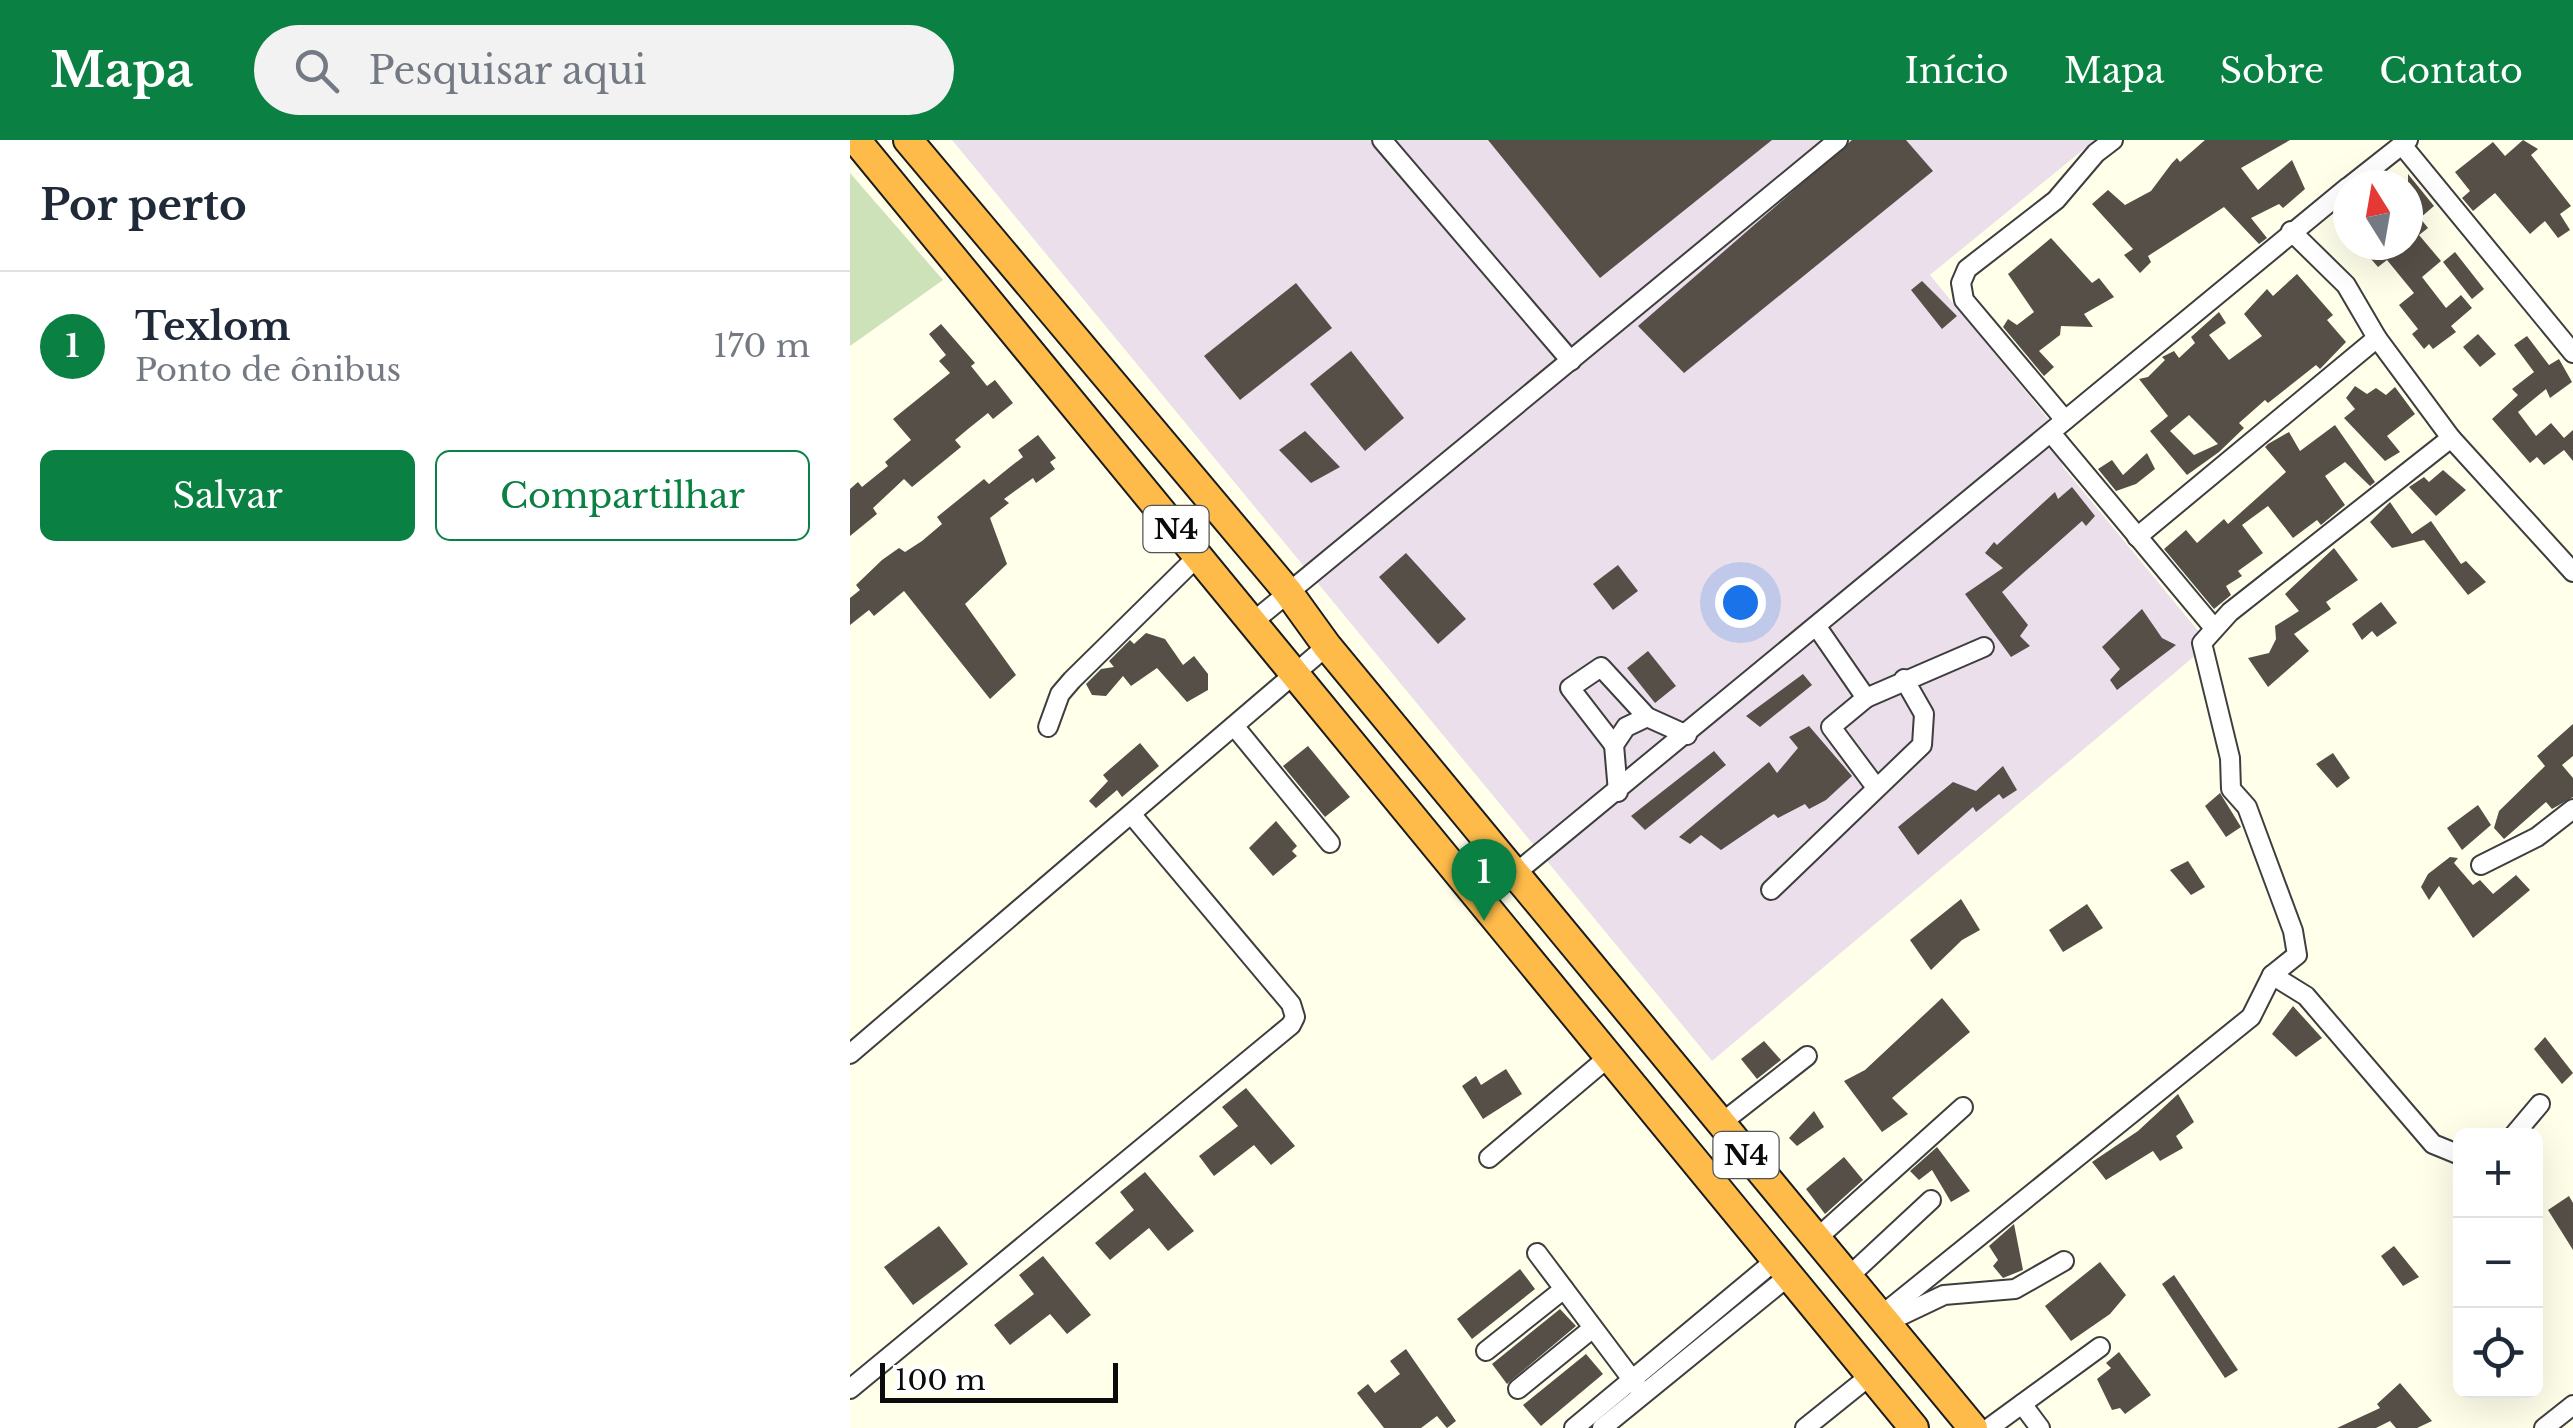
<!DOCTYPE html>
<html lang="pt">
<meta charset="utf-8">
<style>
:root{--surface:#fff;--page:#f2f2f3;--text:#1f2937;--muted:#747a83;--line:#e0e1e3;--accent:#0b8043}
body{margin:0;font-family:"Libre Baskerville",serif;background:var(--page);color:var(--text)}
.controls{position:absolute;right:30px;bottom:30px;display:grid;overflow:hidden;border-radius:15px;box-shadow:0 10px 40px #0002}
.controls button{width:90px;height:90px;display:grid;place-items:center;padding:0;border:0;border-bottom:2px solid var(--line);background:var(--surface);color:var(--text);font:50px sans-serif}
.compass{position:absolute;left:1483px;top:30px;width:90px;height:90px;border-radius:50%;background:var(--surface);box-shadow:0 10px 40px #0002;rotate:349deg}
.scale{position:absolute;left:30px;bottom:25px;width:238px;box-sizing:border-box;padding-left:10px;border:5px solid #0b0b0b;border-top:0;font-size:28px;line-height:35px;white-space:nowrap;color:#0b0b0b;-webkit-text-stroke:8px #fff;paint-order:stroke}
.you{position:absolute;left:890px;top:462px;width:35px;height:35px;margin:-25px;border:8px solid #fff;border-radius:50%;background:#1a73e8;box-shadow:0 0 0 15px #1a73e833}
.badge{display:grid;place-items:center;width:65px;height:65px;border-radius:50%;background:var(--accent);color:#fff;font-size:32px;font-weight:700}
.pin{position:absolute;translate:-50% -82px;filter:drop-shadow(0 2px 5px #0008)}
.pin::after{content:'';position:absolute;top:52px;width:35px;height:30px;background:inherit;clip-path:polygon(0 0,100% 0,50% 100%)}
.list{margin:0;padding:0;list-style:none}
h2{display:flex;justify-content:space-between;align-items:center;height:130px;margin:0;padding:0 40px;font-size:42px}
h2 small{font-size:32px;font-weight:400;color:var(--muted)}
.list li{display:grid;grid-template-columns:65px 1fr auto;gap:30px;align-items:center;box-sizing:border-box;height:150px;padding:0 40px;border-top:2px solid var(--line)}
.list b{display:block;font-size:38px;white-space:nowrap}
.list p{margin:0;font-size:32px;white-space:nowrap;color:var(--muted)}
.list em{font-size:32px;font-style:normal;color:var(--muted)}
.actions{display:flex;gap:20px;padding:30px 40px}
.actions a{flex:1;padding:22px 0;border:2px solid var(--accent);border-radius:15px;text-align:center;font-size:35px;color:var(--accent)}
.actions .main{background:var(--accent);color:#fff}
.icon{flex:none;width:55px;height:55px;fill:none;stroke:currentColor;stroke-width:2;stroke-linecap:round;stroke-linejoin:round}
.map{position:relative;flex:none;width:1723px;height:1288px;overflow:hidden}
header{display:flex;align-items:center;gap:60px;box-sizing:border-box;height:140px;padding:0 50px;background:var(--accent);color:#fff}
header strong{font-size:48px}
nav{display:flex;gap:55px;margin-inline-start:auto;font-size:35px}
.search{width:700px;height:90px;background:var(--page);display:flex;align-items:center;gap:25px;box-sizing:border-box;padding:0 35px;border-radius:55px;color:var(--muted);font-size:38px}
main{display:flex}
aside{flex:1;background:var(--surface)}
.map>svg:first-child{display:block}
.industrial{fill:#ebdfeb}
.cemetery{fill:#cee2ba}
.building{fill:#554f47;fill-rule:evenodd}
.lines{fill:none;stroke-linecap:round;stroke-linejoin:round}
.minor-casing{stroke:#3e3e3e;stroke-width:22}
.highway-casing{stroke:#1c1c1c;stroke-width:32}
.minor{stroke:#fff;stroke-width:18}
.highway{stroke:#febb49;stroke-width:28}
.labels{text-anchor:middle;stroke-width:10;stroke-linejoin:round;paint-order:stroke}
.shield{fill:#fff;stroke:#545454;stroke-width:2.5}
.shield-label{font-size:28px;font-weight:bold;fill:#0b0b0b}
</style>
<header>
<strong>Mapa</strong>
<div class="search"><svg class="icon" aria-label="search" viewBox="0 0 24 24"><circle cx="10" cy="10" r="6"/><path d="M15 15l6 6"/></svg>Pesquisar aqui</div>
<nav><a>Início</a><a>Mapa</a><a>Sobre</a><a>Contato</a></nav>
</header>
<main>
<aside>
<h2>Por perto<small></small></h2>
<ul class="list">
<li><span class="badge">1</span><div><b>Texlom</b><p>Ponto de ônibus</p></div><em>170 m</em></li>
</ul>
<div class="actions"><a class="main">Salvar</a><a>Compartilhar</a></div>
</aside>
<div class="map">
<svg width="1723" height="1288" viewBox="0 0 1723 1288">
<rect width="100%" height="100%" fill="#ffffea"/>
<polygon class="industrial" points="102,0 1245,0 1080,135 1199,280 1213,327 1359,504 862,921"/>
<polygon class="cemetery" points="0,33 93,140 0,206"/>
<g class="building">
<polygon points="638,0 922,0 750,138"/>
<polygon points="1002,0 1056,0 1083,31 834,233 788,186"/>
<polygon points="1355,0 1440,0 1391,28 1408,50 1442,20 1455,49 1433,68 1429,64 1401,78 1417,98 1409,104 1374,67 1298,116 1301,122 1290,133 1274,115 1283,109 1242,64 1258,50 1275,65 1301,51 1322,23 1327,18 1330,22"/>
<polygon points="1673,0 1688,9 1681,15 1721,66 1710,74 1720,90 1708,98 1695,81 1680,94 1645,53 1623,71 1612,58 1620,51 1605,32 1643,2 1655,16"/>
<polygon points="1558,34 1584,66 1570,78 1578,88 1569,95 1591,121 1572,137 1596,168 1611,155 1622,168 1601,186 1606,192 1583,209 1579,204 1574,209 1562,194 1568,189 1549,165 1564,153 1537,120 1528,127 1509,105 1558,105"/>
<polygon points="1201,98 1242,143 1249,138 1264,157 1234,174 1243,187 1211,186 1210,195 1189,211 1204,227 1194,236 1153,187 1158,179 1167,185 1184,172 1158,134"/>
<polygon points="1605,112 1634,149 1622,159 1593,122"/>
<path d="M1447 134 1483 175 1477 180 1496 202 1470 229 1466 225 1418 263 1415 260 1389 283 1394 288 1369 312 1337 335 1300 291 1318 276 1289 239 1298 237 1315 220 1312 217 1324 211 1329 218 1345 203 1341 197 1369 172 1376 183 1359 195 1379 220 1412 196 1394 174 1417 149 1423 156ZM1339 275 1368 304 1344 315 1320 291Z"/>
<polygon points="1072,141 1107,176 1092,189 1061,150"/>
<polygon points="446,143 482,188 390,260 354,216"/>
<polygon points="91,184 125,223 121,226 137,246 145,240 163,263 143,279 138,273 118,289 105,300 111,307 62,347 54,339 23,368 27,374 0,396 0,349 8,342 12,347 38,326 35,322 61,300 43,279 100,233 89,221 96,215 79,194"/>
<polygon points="1628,194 1646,214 1630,227 1613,207"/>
<polygon points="1677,196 1699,225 1709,219 1722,242 1700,258 1696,249 1668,272 1686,296 1701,283 1714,298 1723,290 1723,321 1714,310 1694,325 1687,317 1680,323 1642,279 1668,255 1662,249 1684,232 1664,205"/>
<polygon points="501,211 554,278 515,311 460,244"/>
<polygon points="1505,246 1517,254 1526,248 1536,255 1545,247 1565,274 1537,296 1550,312 1535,321 1494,278 1505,269 1496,258"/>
<polygon points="1485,285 1525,342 1520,346 1495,322 1475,336 1495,365 1471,385 1467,380 1443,398 1418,366 1392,385 1413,413 1388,431 1392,436 1376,446 1381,455 1364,469 1314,409 1336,390 1347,403 1374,379 1378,384 1436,332 1415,307 1418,304 1439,292 1450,311"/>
<polygon points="455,291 490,327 461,343 429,310"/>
<polygon points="188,295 206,318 200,322 205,329 186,343 183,338 154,359 159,363 140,378 157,424 115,464 166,535 140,559 54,451 24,476 19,470 0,485 0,458 10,450 6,445 32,420 49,408 55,412 72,401 92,384 87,377 134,339 139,344 160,327 173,317 168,310"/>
<polygon points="1297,313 1305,329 1286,344 1266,351 1248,329 1262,320 1273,335"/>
<polygon points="1593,330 1616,350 1586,376 1559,347 1574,337 1579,342"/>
<polygon points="1222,347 1245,376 1236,386 1232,381 1152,452 1178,485 1170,496 1180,506 1161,517 1115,454 1153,428 1135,413 1144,402 1147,405 1205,352 1208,359"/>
<polygon points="1540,362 1562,394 1581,381 1611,424 1616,421 1636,442 1618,455 1574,400 1542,408 1520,382"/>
<polygon points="1484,408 1508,440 1476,462 1481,469 1444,494 1459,511 1418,547 1398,518 1419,513 1426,499 1425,486 1449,471 1435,454"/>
<polygon points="556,413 616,479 588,504 529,437"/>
<polygon points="768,425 788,451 763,470 743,444"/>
<polygon points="1531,462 1547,483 1527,497 1522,491 1512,500 1502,484"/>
<polygon points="1292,469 1312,498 1326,505 1267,550 1260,540 1270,529 1252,507"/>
<polygon points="296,493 315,499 333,525 344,516 358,534 358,550 337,562 307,528 281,546 273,536 256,556 242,555 236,544 251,529 264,527 259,521 280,500 284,504"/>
<polygon points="798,511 826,546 805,563 777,528"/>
<polygon points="953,534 962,545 910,587 896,576"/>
<polygon points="1723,584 1723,616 1712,625 1723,638 1723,657 1702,669 1696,662 1654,699 1644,688 1649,671 1695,626 1687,616"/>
<polygon points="959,586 1002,636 976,660 959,669 955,664 928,678 924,674 871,710 851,695 840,704 829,697 919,622 927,633 948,608 939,597"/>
<polygon points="290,603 309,626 272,657 267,650 246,668 239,661 258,641 253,635"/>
<polygon points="458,606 500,657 475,677 433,626"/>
<polygon points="864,611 876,625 795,690 781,676"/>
<polygon points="1483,613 1500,638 1487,648 1466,624"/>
<polygon points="1153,626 1167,650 1153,659 1149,654 1126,672 1123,667 1068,715 1048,687 1103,642 1126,651"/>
<polygon points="1370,653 1391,687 1376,697 1355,666"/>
<polygon points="1628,665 1641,685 1612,710 1597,688"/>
<polygon points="426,681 447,706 442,711 447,716 423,736 399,708"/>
<polygon points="1600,717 1608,718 1604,723 1623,745 1630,740 1643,754 1666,735 1680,750 1623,798 1589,746 1579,760 1571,747 1578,734"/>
<polygon points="1338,721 1355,747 1341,755 1320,730"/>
<polygon points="1111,759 1130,790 1112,800 1081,830 1060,800"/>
<polygon points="1237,764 1253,788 1213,812 1199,790"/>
<polygon points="1092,858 1120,892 1042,958 1058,974 1032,992 994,941 1015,930"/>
<polygon points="1443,866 1472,898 1446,917 1422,894"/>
<polygon points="1695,897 1723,933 1712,944 1684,909"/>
<polygon points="914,901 931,920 907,939 891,919"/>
<polygon points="656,929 672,954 633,979 612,946 626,936 631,945"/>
<polygon points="396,948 445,1006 421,1025 404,1005 364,1036 349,1016 388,986 372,967"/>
<polygon points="1328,954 1344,982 1326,996 1333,1008 1310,1021 1303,1011 1256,1040 1242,1022 1288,991"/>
<polygon points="964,971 974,987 947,1006 939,998"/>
<polygon points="1087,1007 1120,1051 1101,1062 1082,1030 1069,1040 1060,1031"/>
<polygon points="994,1017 1013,1040 975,1074 956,1049"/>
<polygon points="295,1032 344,1091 318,1111 299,1088 260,1120 245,1103 284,1070 270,1052"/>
<polygon points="1719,1056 1723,1063 1723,1110 1698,1070"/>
<polygon points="1164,1084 1173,1130 1153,1138 1143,1126 1148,1120 1139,1106"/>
<polygon points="89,1086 118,1124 63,1165 34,1127"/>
<polygon points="1544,1106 1569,1137 1553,1146 1531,1116"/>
<polygon points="193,1116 241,1175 217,1194 200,1174 160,1205 144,1185 184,1154 169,1135"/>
<polygon points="1250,1122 1276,1155 1260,1174 1221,1201 1195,1166"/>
<polygon points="670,1129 685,1149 622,1199 607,1179"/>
<polygon points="1324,1135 1388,1230 1375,1238 1312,1144"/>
<polygon points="710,1169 726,1186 657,1244 642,1224"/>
<polygon points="556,1209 606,1281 597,1288 587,1276 571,1288 534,1288 507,1253 518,1244 525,1253 550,1234 540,1221"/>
<polygon points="1269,1212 1301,1255 1275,1274 1270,1268 1262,1270 1247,1239 1261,1228 1256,1223"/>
<polygon points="736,1214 753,1234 691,1286 673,1265"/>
<polygon points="1550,1243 1582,1281 1567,1288 1546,1288 1540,1281 1526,1288 1487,1288 1530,1268 1527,1264"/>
</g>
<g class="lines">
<defs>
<g id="minor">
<polyline points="532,0 721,221"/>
<polyline points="1552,5 1723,213"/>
<polyline points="1501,45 1558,0"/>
<polyline points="1441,91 1496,145 1527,198 1601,298 1723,432"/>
<polyline points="1215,280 1114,160 1111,143 1117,129 1206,60 1246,13 1263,0"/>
<polyline points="1201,293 1364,488"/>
<polyline points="1287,397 1527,198"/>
<polyline points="404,481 988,0"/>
<polyline points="967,487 1016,558 1134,507"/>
<polyline points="1016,558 981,587 1025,646"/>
<polyline points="198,587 210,554 222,540 348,416"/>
<polyline points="385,587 480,703"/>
<polyline points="764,605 720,548 751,527 797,577"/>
<polyline points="768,652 764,605 776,587 797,577 837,595"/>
<polyline points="1631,725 1687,697 1723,669"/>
<polyline points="921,750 1072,605 1074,574 1054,539"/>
<polyline points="633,760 1498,47"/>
<polyline points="1422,835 1456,856 1583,1004 1610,1015"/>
<polyline points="0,914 477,506"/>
<polyline points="870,984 957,916"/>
<polyline points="1663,996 1690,964"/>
<polyline points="639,1018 761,915"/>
<polyline points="965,1100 1113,967"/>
<polyline points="687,1113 787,1246"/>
<polyline points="996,1139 1081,1060"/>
<polyline points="1028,1178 1401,877 1422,835 1447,815 1443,791 1397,667 1381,649 1380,618 1352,503 1380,472 1601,298"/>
<polyline points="1033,1184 1094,1155 1165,1149 1214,1121"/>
<polyline points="636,1211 714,1149"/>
<polyline points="0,1249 441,885 445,877 441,864 282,675"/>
<polyline points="668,1249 743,1188"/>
<polyline points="1172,1264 1190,1288"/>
<polyline points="724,1288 927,1119"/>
<polyline points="752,1288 940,1135"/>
<polyline points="955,1288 1021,1235"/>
<polyline points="1139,1288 1250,1207"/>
<polyline points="1694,1288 1723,1265"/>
</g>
<g id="highway">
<polyline points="6,0 1064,1288"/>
<polyline points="58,0 438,452 477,506 1123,1288"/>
</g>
</defs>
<use href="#minor" class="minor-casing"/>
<use href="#highway" class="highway-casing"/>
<use href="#minor" class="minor"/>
<use href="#highway" class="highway"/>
</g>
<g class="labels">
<g class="shield">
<rect x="293.5" y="366" width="65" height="46" rx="8"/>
<rect x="863.5" y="992" width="65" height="46" rx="8"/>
</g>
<g class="shield-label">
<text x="326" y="399">N4</text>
<text x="896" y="1025">N4</text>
</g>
</g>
</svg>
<div class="controls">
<button>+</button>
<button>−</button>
<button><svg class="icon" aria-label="locate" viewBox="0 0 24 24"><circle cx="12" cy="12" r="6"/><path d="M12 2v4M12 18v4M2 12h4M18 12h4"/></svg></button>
</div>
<svg class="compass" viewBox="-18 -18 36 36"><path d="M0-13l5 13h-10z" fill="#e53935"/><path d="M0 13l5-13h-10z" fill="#747a83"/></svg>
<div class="scale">100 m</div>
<div class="you"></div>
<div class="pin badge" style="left:634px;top:781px">1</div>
</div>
</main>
